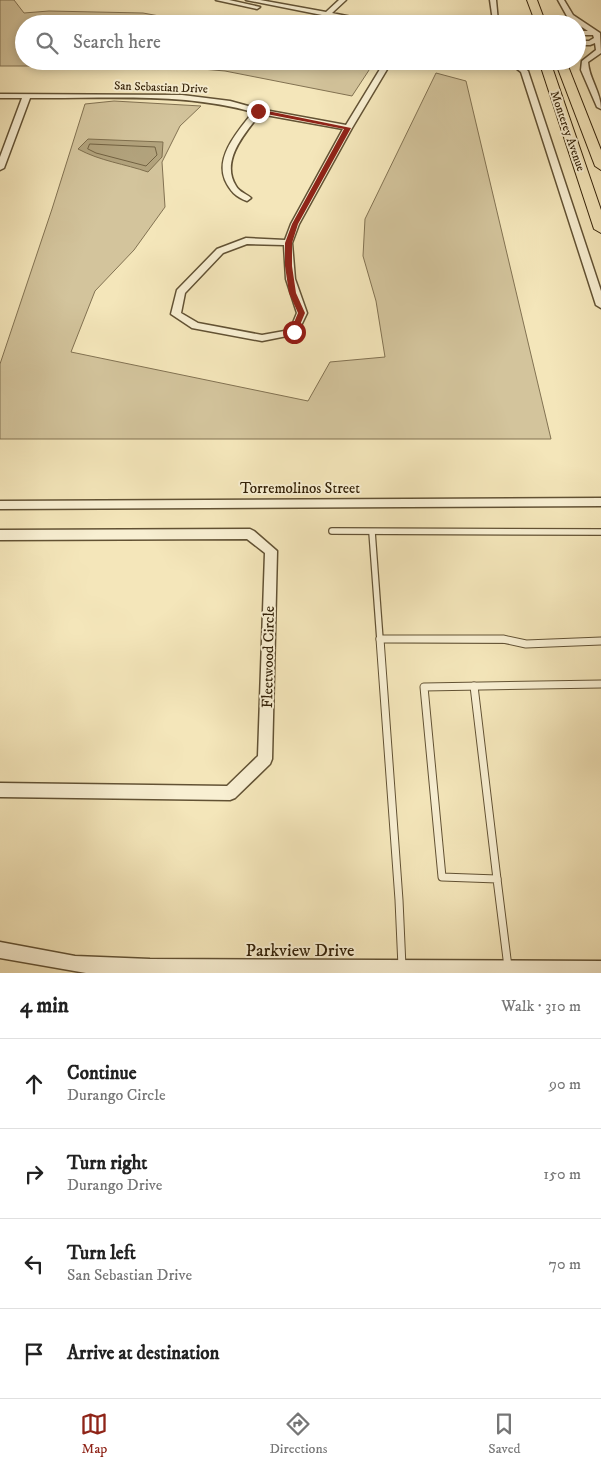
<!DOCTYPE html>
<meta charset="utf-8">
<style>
:root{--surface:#fff;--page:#f2f2f2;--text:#222;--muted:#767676;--line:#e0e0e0;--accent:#8f2418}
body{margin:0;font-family:"IM FELL DW Pica",serif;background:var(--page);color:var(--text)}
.stop{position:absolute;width:15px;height:15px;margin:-11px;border:4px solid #8f2418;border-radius:50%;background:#fff}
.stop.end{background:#8f2418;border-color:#fff;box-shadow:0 1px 5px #0008}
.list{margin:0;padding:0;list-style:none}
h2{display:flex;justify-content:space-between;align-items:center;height:65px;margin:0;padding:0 20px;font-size:21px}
h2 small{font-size:16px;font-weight:400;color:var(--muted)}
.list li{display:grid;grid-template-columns:32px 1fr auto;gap:15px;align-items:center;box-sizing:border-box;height:90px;padding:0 20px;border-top:1px solid var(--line)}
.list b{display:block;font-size:19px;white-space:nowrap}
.list p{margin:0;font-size:16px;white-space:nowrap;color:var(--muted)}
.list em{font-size:16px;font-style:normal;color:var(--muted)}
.icon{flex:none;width:28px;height:28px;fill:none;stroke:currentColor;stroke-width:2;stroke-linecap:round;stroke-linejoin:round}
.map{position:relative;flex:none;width:601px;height:973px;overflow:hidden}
.search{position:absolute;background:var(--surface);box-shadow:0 2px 8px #0003;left:15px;right:15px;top:15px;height:55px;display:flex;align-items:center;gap:12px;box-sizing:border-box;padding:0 18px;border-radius:28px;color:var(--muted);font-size:19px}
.sheet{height:425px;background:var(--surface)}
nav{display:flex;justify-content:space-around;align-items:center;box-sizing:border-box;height:70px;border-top:1px solid var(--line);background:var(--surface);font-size:14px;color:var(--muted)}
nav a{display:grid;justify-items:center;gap:2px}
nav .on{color:var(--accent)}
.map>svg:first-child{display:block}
.green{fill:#d3c49c;stroke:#827252}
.water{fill:#b2a37d;stroke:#7f6f4e}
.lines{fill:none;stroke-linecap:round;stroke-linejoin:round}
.shore{stroke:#726242;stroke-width:1}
.lane-far1-casing{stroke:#625234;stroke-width:8}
.lane-casing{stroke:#625234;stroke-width:9}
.street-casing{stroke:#625234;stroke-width:3}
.primary-casing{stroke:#322007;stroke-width:2}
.lane-far1{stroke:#f8efd2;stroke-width:5.5}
.lane{stroke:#f8efd2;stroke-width:7}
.street{fill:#f8efd2;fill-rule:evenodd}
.primary{fill:#f4e6ba;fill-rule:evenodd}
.route{fill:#8f2418}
.labels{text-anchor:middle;stroke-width:4;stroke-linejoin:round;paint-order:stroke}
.far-street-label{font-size:12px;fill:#322007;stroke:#f8efd2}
.street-label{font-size:15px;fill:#322007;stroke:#f8efd2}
.near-street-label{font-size:18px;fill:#322007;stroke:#f8efd2}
</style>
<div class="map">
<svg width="601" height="973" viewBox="0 0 601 973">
<rect width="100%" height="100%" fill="#f4e6ba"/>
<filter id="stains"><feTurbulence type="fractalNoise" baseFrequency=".004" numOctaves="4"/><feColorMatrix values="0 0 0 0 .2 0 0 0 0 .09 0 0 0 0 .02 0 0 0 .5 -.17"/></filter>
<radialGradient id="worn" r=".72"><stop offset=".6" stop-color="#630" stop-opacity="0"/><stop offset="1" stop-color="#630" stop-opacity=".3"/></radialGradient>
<g class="green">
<polygon points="0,0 14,0 24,13 49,11 143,13 203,24 24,24 24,61 375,61 352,96 225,71 167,66 0,66"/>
<polygon points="436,73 466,81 551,439 0,439 0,364 52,209 85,104 114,101 201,106 180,126 162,162 165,207 134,250 95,291 71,352 308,401 330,362 385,357 376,301 363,256 365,219"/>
</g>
<path class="water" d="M88 139 163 142 162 157 148 172C125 164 100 161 78 149Z"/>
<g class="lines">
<polygon class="shore" points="90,144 155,147 157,155 146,166 96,153 88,149"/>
<defs>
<g id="lane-far1">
<polyline points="332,531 601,532"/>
<polyline points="372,532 380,640"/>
<polyline points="380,639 507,640"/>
</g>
<g id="lane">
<polyline points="380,639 399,900 402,967"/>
<polyline points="380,639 503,639 526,644 601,641"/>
<polyline points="474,686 497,879"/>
<polyline points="508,967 497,879 442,877 424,687 601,684"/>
</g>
<g id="street">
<polygon points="216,0 229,0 260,7 257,9"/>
<polygon points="246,0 260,0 326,12 339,0 346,0 332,13 386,24 371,24 329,16 325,18 322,15"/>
<polygon points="490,0 496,0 498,22 493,21"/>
<path d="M558 0H564L573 15 600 33 601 53 588 62C589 79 601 92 601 109L597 107 581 70 582 61 596 50 595 43 590 45H577V41H589L594 38 593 35H577V31H588L568 18Z"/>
<path d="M385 61H392L352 128 299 224 292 243 295 279 307 313 297 334 262 341 192 328 171 314 177 290 217 249 246 238 285 240 291 224 343 129 260 114C245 133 220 161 236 186 239 192 247 194 251 198L247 201C236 197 230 191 225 180 215 156 239 130 253 112 183 92 103 99 30 98L4 168 0 170V157L22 98H0V94L182 95 230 101 259 109 346 125ZM247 244 284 245 286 279 297 313 290 330 262 335 198 323 181 313 185 293 223 253Z"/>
<polygon points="507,61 515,61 528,71 601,291 601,308 596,305 521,72"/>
<polygon points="601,498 601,506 0,509 0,501"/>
<polygon points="250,529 254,531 277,551 272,759 270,764 235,798 230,800 0,797 0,783 227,786 258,756 265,553 247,539 0,540 0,530"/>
<polygon points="0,942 75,956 150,959 601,961 601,973 86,973 0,958"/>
</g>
<g id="primary">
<polygon points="527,0 537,0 546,24 536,24"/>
<polygon points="539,61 550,61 601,210 601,233 594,229"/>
<polygon points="555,61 566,61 601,150 601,170 595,166"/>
</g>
</defs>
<use href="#lane-far1" class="lane-far1-casing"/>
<use href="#lane" class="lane-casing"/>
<use href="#street" class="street-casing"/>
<use href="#primary" class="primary-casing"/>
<use href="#lane-far1" class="lane-far1"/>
<use href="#lane" class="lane"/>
<use href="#street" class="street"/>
<use href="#primary" class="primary"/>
</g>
<polygon class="route" points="258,109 351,128 298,224 292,243 292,266 296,293 305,313 297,332 294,335 290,332 298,313 289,293 285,266 285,243 292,224 344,129 256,112"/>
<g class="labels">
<g class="far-street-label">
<text transform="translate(161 87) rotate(2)" y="4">San Sebastian Drive</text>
<text transform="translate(568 131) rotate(71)" y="4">Monterey Avenue</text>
</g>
<g class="street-label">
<text x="300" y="493">Torremolinos Street</text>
<text transform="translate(268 657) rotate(-89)" y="5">Fleetwood Circle</text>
</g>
<g class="near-street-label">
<text x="300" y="956">Parkview Drive</text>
</g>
</g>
<rect width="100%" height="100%" filter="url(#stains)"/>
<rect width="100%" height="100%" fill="url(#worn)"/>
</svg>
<div class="stop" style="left:294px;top:332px"></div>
<div class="stop end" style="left:258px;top:111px"></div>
<div class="search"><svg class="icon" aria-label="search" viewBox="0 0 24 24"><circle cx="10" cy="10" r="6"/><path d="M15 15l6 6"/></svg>Search here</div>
</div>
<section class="sheet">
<h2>4 min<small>Walk · 310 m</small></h2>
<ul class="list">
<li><svg class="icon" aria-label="ahead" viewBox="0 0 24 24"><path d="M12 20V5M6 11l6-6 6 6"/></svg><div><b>Continue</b><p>Durango Circle</p></div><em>90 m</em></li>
<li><svg class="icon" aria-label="right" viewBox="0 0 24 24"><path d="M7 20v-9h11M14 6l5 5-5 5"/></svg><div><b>Turn right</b><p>Durango Drive</p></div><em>150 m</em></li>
<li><svg class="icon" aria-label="left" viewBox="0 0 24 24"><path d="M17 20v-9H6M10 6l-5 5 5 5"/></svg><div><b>Turn left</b><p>San Sebastian Drive</p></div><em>70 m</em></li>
<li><svg class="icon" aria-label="arrive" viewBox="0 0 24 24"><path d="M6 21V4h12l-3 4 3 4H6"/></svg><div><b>Arrive at destination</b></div></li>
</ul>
</section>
<nav>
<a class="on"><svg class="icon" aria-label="map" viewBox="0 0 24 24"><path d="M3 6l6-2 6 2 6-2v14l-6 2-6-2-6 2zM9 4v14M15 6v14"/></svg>Map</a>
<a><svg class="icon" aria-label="directions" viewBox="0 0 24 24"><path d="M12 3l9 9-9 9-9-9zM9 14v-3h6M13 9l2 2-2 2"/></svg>Directions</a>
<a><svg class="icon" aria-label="saved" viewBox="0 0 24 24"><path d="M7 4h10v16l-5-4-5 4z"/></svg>Saved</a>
</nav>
